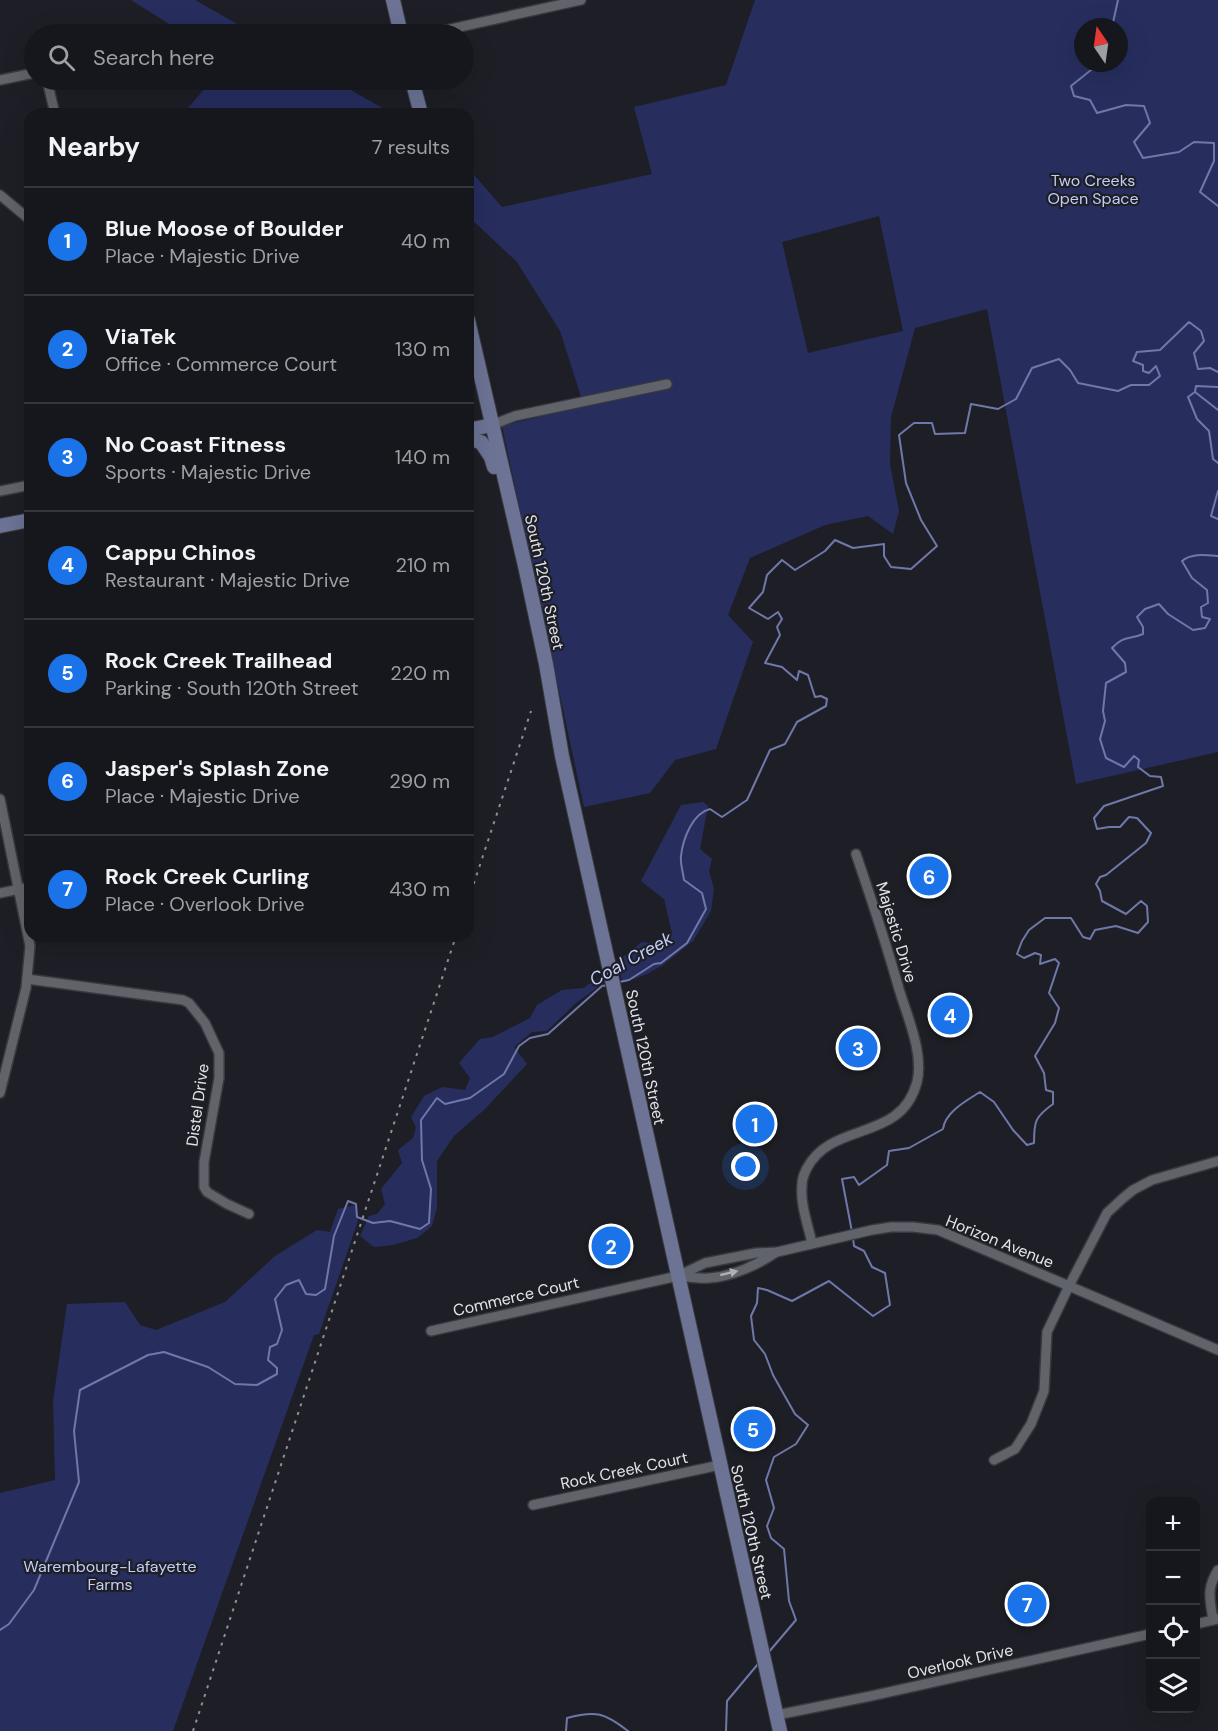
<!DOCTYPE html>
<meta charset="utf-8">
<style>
:root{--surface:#16171c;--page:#1f2025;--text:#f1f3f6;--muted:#9e9fa3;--line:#35363b;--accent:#1a73e8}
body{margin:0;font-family:"DM Sans",sans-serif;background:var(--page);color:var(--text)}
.controls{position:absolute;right:18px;bottom:18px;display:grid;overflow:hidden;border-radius:12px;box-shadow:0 6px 24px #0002}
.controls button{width:54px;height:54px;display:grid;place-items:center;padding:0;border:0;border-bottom:2px solid var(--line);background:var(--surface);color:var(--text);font:30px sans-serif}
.compass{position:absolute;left:1074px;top:18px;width:54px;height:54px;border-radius:50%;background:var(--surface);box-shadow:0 6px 24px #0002;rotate:347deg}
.you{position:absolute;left:746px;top:1167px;width:21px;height:21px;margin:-15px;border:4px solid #fff;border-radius:50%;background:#1a73e8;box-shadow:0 0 0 9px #1a73e833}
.badge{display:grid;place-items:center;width:39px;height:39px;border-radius:50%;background:var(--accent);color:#fff;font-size:20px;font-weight:700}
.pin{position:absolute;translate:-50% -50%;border:3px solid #fff;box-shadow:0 2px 6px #0006}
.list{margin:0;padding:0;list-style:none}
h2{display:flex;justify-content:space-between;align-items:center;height:78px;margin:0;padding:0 24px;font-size:26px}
h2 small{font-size:20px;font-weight:400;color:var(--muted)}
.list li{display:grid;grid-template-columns:39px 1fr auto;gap:18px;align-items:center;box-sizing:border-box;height:108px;padding:0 24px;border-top:2px solid var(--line)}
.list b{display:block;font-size:22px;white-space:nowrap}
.list p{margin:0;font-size:20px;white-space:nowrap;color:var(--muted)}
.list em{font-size:20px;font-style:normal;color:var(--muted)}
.icon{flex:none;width:33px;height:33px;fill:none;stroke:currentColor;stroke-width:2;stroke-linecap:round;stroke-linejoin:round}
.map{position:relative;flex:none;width:1218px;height:1731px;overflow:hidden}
.search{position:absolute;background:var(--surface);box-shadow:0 6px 24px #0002;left:24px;top:24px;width:450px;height:66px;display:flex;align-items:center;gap:15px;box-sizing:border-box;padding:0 21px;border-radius:33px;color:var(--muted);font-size:22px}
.panel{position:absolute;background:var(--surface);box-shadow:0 6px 24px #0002;left:24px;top:108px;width:450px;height:834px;border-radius:18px}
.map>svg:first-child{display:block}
.green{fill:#272e5e;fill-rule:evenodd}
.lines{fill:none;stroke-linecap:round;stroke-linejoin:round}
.stream{stroke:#7078ab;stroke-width:2}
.street-casing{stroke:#38393f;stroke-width:12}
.secondary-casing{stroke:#38393f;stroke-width:16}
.street{stroke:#61636b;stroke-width:9}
.secondary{stroke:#6c7394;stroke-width:14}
.rail{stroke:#909196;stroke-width:2;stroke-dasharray:3 6;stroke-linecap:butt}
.oneway{fill:#afb0b7}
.labels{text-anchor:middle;stroke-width:4.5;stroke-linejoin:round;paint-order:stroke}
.park-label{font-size:16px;fill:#c2ccf6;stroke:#1e1f26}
.street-label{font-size:16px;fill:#e3e4e9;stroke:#1e1f26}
.water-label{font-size:18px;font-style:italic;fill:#c5cff9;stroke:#1e1f26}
</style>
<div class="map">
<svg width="1218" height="1731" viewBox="0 0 1218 1731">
<rect width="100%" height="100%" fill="#1e1f26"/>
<g class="green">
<polygon points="131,0 195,0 255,34 185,34"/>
<path d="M755 0H1218V752L1076 784 987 309 915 328 891 417 890 464 899 511 893 534 868 516 825 525 750 558 728 615 753 642 716 749 675 760 650 793 584 807 502 426 584 406 560 331 517 262 468 216V168L502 207 652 174 634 107 726 85ZM1083 27H1119V63H1083ZM879 216 903 331 808 353 782 242Z"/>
<polygon points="212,80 333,80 393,114 183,114"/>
<polygon points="703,802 708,806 700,849 712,859 709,871 714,889 711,911 693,941 663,965 647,974 623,983 620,973 622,958 642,942 658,943 672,933 664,899 641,881 681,805"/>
<polygon points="595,979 602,984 576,1003 547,1031 532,1032 514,1047 527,1064 485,1109 454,1136 437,1161 437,1208 432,1226 417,1238 393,1245 374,1247 360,1236 369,1216 377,1214 385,1204 381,1189 402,1163 398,1150 413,1138 416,1128 411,1117 424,1096 442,1087 465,1090 470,1078 459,1063 480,1039 493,1037 530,1018 537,1005 562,990 584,988"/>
<polygon points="355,1205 358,1221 319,1334 314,1335 173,1731 0,1731 0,1493 55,1480 53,1401 67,1304 125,1302 140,1325 156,1330 225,1302 275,1256 317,1230 330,1232 338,1209"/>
</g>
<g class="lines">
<g class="stream">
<polyline points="1112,27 1118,0"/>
<polyline points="1109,63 1107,66 1091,70 1071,86 1074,96 1090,100 1097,113 1126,105 1144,106 1150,123 1134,142 1143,158 1179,152 1194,142 1214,143 1214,161 1200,192 1218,206"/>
<polyline points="1218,387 1196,386 1195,392 1218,410"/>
<polyline points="1195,392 1188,397 1197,419 1209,431 1213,459 1218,463"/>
<polyline points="1218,491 1211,516 1218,519"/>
<path d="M619 982 629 980 654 964 661 963 687 943 706 909 702 893 684 880C683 872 680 863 681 856 683 838 693 813 710 809L722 817 747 800 770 750 785 744 797 722 826 706 827 699 821 696 815 697 808 675 799 671 797 680 782 667 765 663 780 635 777 627 782 619 778 612 768 619 749 608 763 592 767 575 782 560 795 570 825 551 835 540 853 548 884 544V556L891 567 911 569 937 546 921 520 906 483 899 435 914 423H932L935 434 965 433 971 404 998 409 1016 399 1032 368 1059 359 1070 370 1078 383 1118 391 1131 385H1149L1160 376 1156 366 1149 373 1143 371V365L1133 361 1137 352 1160 350 1189 322 1201 331 1204 341 1194 353 1198 369 1210 368 1218 372"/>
<path d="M852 1232 842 1179 854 1177 859 1185 887 1165 889 1151 909 1148 943 1129C945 1112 966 1101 980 1092L994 1102 1013 1130 1027 1145 1034 1143C1034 1121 1035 1117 1053 1104V1092L1046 1090 1044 1073 1035 1056 1055 1023 1059 1008 1049 993 1059 963 1055 959 1040 964 1041 955 1035 953 1024 958 1017 954 1022 941 1029 930 1045 918H1071L1083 937 1090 939 1095 930 1116 926 1138 933 1148 922 1147 906 1141 901 1126 914 1102 901 1100 891 1096 884 1100 877 1106 875 1146 843 1151 833 1137 818 1129 817 1120 827H1109L1097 829 1094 818 1104 806 1163 786 1161 777 1150 776 1138 767 1139 760 1134 756 1124 767 1106 758 1100 739 1105 721 1103 711 1106 683 1126 672 1125 663 1112 648C1124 635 1129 640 1143 634V627L1137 617 1145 609 1159 604 1168 614 1193 630 1205 628 1210 619 1202 617 1201 607 1208 603 1207 590 1192 578 1182 561C1191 553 1206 555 1218 556"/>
<polyline points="0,1630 9,1624 34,1590 79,1482 74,1431 80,1390 148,1355 164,1352 208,1367 235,1384 257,1385 277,1374 277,1368 268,1360 270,1347 277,1344 282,1330 275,1299 286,1285 299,1280 306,1294 316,1295 325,1289 334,1236 348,1201 356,1204 357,1217 373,1223 390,1221 420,1229 429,1223 431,1189 422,1160 421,1120 437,1098 445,1104 470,1098 504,1074 519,1046 530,1038 548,1034 602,986 608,985"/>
<polyline points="768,1653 796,1620 789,1601 784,1549 771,1538 767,1526 774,1508 766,1480 774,1457 796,1444 808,1425 795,1414 773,1375 765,1354 754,1340 751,1316 757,1303 758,1288 767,1290 792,1301 829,1281 873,1316 890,1305 885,1273 872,1267 864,1251 854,1246 853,1238"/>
<path d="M566 1731 567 1718C596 1710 605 1713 628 1731"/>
<polyline points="726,1731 727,1701 758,1664"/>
</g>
<defs>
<g id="street">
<polyline points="428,34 581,0"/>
<polyline points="0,80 34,73"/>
<polyline points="47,80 55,114"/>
<polyline points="0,195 30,220"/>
<polyline points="492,425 515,416 667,384"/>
<polyline points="0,491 30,485"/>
<polyline points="0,799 30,946 26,988 0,1093"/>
<polyline points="0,893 30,887"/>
<polyline points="27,979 183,1000 189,1003 205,1023 219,1053 219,1078 204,1162 204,1187 207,1192 227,1204 249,1214"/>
<polyline points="1218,1161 1152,1180 1133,1190 1122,1199 1107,1213 1069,1286 1218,1350"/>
<path d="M812 1243C808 1225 800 1204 802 1185 802 1178 804 1174 807 1168 833 1120 901 1143 917 1082 924 1053 907 1016 899 989 886 943 871 898 856 854"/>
<path d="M680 1276C689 1277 699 1279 709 1278 731 1277 757 1265 775 1253"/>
<polyline points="431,1331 678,1276 705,1263 756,1253 777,1252 872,1230 891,1227 913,1227 938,1230 1069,1286 1047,1332 1044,1391 1031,1424 1015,1449 994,1460"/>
<polyline points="533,1505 720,1465"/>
<path d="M1213 1620C1210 1599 1206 1589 1218 1570"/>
<polyline points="1196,1624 1218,1619"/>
<polyline points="777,1715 871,1696 1150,1634"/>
</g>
<g id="secondary">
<polyline points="393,0 401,34"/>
<polyline points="412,80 421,114"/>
<polyline points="468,320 525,566 546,664 562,756 780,1731"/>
<polyline points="468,430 492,425"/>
<polyline points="468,439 481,442 491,457 494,467"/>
<polyline points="0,526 30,520"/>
</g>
</defs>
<use href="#street" class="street-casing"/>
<use href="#secondary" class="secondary-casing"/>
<use href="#street" class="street"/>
<use href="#secondary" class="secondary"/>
<g class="rail">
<polyline points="468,901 531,711"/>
<polyline points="193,1731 456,936"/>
</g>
</g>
<defs><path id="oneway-solid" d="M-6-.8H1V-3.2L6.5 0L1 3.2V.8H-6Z" transform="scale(1.5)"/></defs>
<use class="oneway" href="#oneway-solid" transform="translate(729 1273) rotate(-14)"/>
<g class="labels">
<g class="park-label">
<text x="1093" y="186">Two Creeks<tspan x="1093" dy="18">Open Space</tspan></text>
<text x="110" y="1572">Warembourg-Lafayette<tspan x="110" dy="18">Farms</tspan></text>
</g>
<g class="street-label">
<text transform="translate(545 582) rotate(78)" y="6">South 120th Street</text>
<text transform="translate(897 932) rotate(73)" y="6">Majestic Drive</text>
<text transform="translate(646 1057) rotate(78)" y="6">South 120th Street</text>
<text transform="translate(197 1105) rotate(-82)" y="6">Distel Drive</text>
<text transform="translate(1000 1241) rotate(22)" y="6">Horizon Avenue</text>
<text transform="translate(516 1296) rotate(-13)" y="6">Commerce Court</text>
<text transform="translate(624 1470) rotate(-12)" y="6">Rock Creek Court</text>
<text transform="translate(752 1532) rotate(77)" y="6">South 120th Street</text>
<text transform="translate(960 1661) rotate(-13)" y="6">Overlook Drive</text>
</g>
<g class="water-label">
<text transform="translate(631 959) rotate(-29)" y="6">Coal Creek</text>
</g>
</g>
</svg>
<div class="controls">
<button>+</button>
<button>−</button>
<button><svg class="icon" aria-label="locate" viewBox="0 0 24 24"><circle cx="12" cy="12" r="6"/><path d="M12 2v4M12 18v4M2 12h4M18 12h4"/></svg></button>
<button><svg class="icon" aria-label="layers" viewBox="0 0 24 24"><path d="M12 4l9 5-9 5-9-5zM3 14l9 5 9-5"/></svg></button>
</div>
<svg class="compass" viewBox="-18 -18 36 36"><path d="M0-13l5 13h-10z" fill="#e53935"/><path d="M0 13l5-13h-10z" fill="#9e9fa3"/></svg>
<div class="you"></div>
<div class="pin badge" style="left:755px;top:1124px">1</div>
<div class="pin badge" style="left:611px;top:1246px">2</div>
<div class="pin badge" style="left:858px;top:1048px">3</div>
<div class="pin badge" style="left:950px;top:1015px">4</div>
<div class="pin badge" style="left:753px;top:1429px">5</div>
<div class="pin badge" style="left:929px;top:876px">6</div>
<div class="pin badge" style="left:1027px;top:1604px">7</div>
<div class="search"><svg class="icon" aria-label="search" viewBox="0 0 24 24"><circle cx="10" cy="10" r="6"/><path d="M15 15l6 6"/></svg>Search here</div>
<section class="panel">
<h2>Nearby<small>7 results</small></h2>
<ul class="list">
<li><span class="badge">1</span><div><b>Blue Moose of Boulder</b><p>Place · Majestic Drive</p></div><em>40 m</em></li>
<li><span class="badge">2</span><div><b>ViaTek</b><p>Office · Commerce Court</p></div><em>130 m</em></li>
<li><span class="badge">3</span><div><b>No Coast Fitness</b><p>Sports · Majestic Drive</p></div><em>140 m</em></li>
<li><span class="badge">4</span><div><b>Cappu Chinos</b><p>Restaurant · Majestic Drive</p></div><em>210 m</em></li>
<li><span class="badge">5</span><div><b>Rock Creek Trailhead</b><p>Parking · South 120th Street</p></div><em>220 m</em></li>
<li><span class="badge">6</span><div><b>Jasper's Splash Zone</b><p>Place · Majestic Drive</p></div><em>290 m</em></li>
<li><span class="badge">7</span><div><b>Rock Creek Curling</b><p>Place · Overlook Drive</p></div><em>430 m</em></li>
</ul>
</section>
</div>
